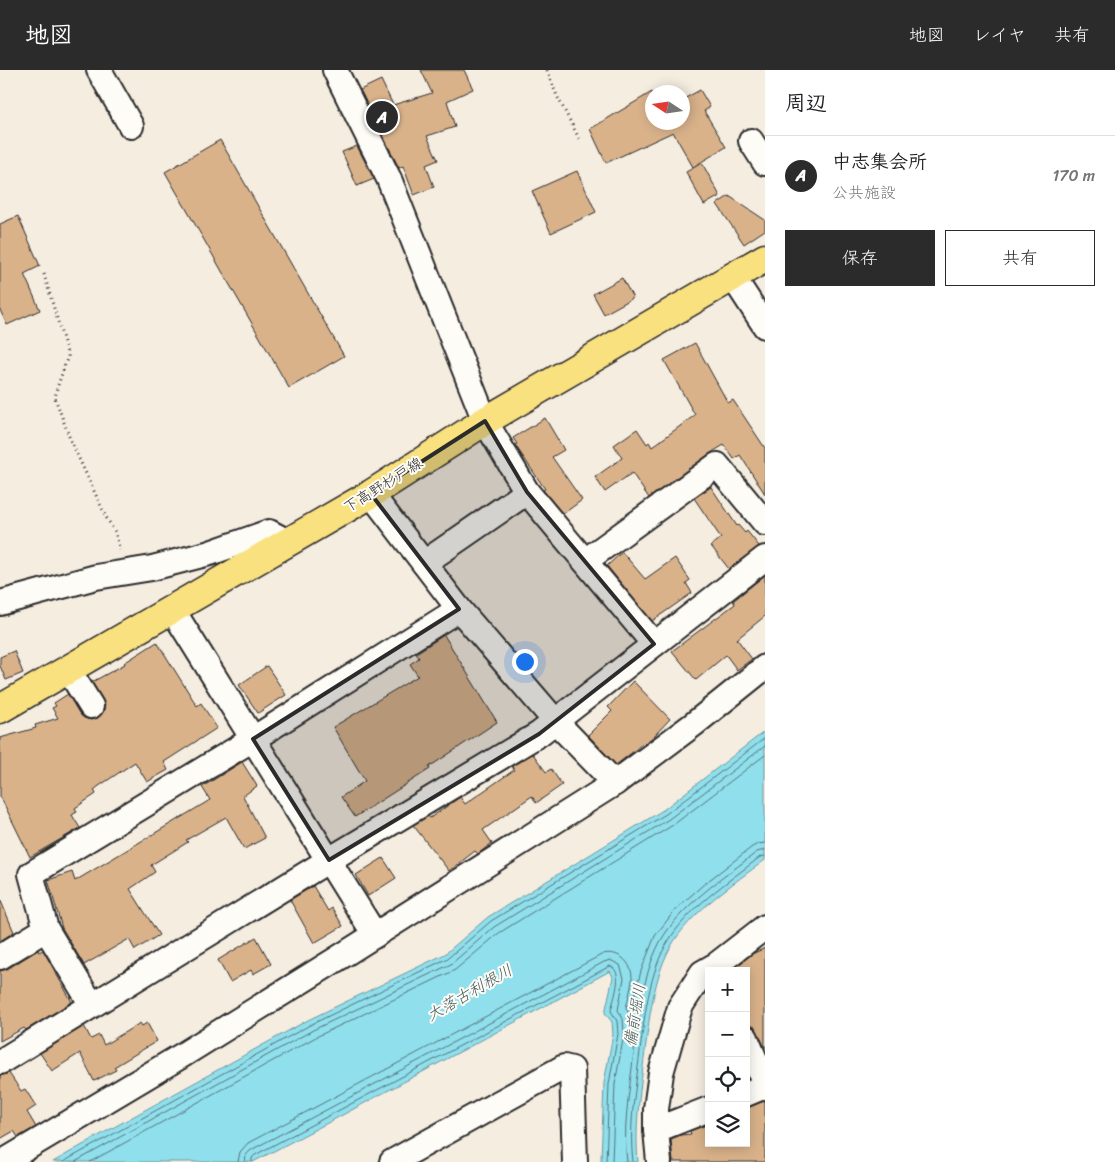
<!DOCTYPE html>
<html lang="ja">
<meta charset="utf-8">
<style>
:root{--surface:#fff;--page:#f6f6f6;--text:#202124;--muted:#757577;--line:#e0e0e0;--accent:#2b2b2b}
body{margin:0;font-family:Sriracha,"Klee One",sans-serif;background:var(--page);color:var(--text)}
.controls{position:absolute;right:15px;bottom:15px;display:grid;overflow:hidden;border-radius:0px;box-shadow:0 2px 12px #0003}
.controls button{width:45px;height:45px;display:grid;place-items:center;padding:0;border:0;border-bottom:1px solid var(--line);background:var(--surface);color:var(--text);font:25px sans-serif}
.compass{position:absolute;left:645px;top:15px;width:45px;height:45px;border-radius:50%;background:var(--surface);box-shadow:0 2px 12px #0003;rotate:282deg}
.you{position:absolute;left:524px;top:591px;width:18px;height:18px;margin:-12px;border:4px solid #fff;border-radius:50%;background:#1a73e8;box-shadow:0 0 0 8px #1a73e833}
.badge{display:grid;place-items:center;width:32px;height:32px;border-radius:50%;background:var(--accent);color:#fff;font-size:16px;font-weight:700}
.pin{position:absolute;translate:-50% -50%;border:2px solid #fff;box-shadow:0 1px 5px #0006}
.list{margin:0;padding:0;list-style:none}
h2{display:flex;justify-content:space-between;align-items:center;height:65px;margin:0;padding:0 20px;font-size:21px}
h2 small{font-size:16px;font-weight:400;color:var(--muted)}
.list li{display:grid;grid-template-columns:32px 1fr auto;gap:15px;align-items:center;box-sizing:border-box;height:80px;padding:0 20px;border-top:1px solid var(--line)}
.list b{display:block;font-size:19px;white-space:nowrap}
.list p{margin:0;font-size:16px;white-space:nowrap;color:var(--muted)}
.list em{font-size:16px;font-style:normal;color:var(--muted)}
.actions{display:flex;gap:10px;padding:15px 20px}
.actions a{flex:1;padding:11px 0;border:1px solid var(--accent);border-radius:0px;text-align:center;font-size:18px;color:var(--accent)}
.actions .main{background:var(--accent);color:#fff}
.icon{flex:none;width:28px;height:28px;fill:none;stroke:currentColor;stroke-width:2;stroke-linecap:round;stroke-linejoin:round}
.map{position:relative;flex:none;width:765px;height:1092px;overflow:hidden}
header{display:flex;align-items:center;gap:30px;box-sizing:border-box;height:70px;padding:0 25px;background:var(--accent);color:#fff}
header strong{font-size:24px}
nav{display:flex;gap:28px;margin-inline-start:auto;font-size:18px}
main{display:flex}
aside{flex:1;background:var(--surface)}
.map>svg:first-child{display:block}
.water{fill:#90dfec;stroke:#68979f}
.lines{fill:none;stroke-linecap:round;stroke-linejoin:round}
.shore{stroke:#537378;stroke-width:1}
.building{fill:#d9b28a;stroke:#2b2b2b}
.minor-casing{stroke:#2b2b2b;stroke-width:28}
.major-casing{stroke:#2b2b2b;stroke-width:31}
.path{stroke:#2b2b2b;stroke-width:3;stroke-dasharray:1 4;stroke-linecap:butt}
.minor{stroke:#fdfcf7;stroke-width:24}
.major{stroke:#fae180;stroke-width:28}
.marked{fill:#2b2b2b;fill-opacity:0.2;stroke:#2b2b2b;stroke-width:4;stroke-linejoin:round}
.labels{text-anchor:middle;stroke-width:4;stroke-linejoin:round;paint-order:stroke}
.street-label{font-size:15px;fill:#2b2b2b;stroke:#fdfcf7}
.water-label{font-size:16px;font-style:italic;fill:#44585b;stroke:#fdfcf7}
</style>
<header>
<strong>地図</strong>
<nav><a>地図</a><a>レイヤ</a><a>共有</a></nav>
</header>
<main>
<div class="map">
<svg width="765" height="1092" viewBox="0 0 765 1092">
<rect width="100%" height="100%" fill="#f6ede1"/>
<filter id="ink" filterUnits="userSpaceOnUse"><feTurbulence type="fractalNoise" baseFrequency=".02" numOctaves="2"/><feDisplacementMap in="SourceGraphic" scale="10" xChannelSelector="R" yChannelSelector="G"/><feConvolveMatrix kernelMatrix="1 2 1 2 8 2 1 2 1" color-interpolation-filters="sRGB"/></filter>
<g filter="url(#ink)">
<path class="water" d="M765 661V790C733 814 690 842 670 878 652 911 648 959 643 997 639 1028 635 1060 638 1092H601V1090L604 1013 613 964 612 952 605 943 613 907 610 901 335 1049 253 1092H53L107 1061 308 950 445 884 488 847 663 740Z"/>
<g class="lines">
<g class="shore">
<polyline points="63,1092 310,955 448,888 491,851 666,744 765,668"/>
<polyline points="75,1092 313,960 451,894 494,857 669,749 765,676"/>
<polyline points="90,1092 316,967 455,900 499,863 673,755 765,685"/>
<path d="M238 1092 240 1082 248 1073 603 884C619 880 633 893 632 910 631 919 628 929 626 938L628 942H631L641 901 655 866 676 839 704 814 752 777 758 774 765 773"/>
<polyline points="245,1092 246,1085 251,1080 604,892 610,890 620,895 624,908 618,940 623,949 624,964 615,1014 612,1092"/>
<path d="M252 1092V1088L255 1085 610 896C625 902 613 929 611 941L617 951 618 964 609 1014 606 1092"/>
<path d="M627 1092C623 1061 628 1029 632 998 637 958 641 908 660 872 680 836 724 807 757 782L765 780"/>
<path d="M633 1092C629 1060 634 1028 638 997 643 960 647 908 666 875 687 838 727 813 760 787L765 786"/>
</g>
</g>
<g class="building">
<polygon points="421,0 464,0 473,19 447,31 455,57 427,66 438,90 426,95 434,117 414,125 403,96 399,98 360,20 381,10 393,35 432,23"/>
<polygon points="700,20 710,37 704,41 726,77 693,97 673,62 606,93 590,59 652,22 652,52 682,52 682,30"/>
<polygon points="220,70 344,286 289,318 165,102"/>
<polygon points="357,76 374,109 357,116 342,82"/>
<polygon points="702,93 720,126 704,135 686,102"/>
<polygon points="577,101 596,142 551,163 532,121"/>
<polygon points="729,126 765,150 765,160 744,174 717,134"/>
<polygon points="18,146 40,196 24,204 40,240 7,255 0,240 0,154"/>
<polygon points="622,208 633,228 604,244 593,224"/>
<polygon points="695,273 728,333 733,330 765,378 765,424 740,385 734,389 724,375 709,384 649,428 632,403 605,422 595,407 622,388 614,375 637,359 647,374 649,372 652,377 695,345 664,290"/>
<polygon points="545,348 564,380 552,387 582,430 563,444 543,420 545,419 515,375 517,374 513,368"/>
<polygon points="711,417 737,456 738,455 745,463 747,461 759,476 729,499 711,476 721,468 694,428"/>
<polygon points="622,482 645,509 675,488 690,510 686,513 692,523 652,551 607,496"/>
<polygon points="765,505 765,546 737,569 752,589 737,600 726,585 696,610 672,581 735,534 733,531"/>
<polygon points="444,565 497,652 429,697 430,699 355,747 341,727 365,711 333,657 418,606 410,594 419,588 416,583"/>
<polygon points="157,572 197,636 201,633 217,658 164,692 168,700 147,712 135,692 99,716 94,720 96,724 75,738 77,742 72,745 80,758 30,787 0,726 0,668 36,658 35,655 58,648 52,638 56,636 54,633 68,624 79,643 84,648 91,650 98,648 103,642 105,635 92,612 125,594 124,593"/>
<polygon points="14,581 23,603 6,610 0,596 0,587"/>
<polygon points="267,596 286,625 258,643 239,615"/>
<polygon points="633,611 670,649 653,667 645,673 644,672 634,681 616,695 588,665 612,641 608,637"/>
<polygon points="533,684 546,702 551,699 562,715 536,733 532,726 483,760 492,773 478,784 475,781 449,801 413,755 428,746 430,748 460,727 465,734 514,700 512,696"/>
<polygon points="242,692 257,716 243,726 265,768 244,779 226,747 186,770 188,772 151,795 155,802 130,819 159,865 135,880 129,869 84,895 62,858 48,810 72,802 75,811 210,730 202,717"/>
<polygon points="383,788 396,808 368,826 356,805"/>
<polygon points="313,816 328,841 332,838 343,856 314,873 290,830"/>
<polygon points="0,829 14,862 0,871"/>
<polygon points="256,867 271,894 253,904 251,900 230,912 218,890"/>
<polygon points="765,878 765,978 755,957 746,955 746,901 731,901 752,884"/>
<polygon points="38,880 39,882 43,880 72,932 26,960 24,958 0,971 0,901 7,899"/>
<polygon points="140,953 142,956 147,953 157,971 114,997 116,1000 94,1011 80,983 52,1001 40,983 84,956 91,969 99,965 104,975"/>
<polygon points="9,1003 21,1021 25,1019 36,1036 27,1042 36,1057 18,1067 14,1061 0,1069 0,1006"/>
<polygon points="765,1031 765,1092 673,1092 671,1069 681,1065 691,1064 690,1061 709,1054 709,1073 746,1073 746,1037"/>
</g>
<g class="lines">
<defs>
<g id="minor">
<polyline points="99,0 131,56"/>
<polyline points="335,0 389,109 485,351 527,422 654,574"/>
<polyline points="751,71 765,93"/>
<polyline points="733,207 765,256"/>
<polyline points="371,424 459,539 556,652 615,713"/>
<polyline points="585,491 717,395 765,453"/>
<polyline points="424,493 527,422"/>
<polyline points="0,533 96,507 152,498 210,483 269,462 288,472"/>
<polyline points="172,539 375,865"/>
<polyline points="68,599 91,636"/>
<polyline points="0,887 46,859"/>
<polyline points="92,935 46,859 31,804 253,669 459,539"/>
<polyline points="746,968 765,1014"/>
<polyline points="0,992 329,790 539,664 765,488"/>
<polyline points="746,1024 765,1016"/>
<polyline points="656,1060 709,1039"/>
<polyline points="3,1092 181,986 337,889 615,713 694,654 765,597"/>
<polyline points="392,1092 564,997 572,999 575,1092"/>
<polyline points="659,1092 656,1060 656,1039 661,1003 680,937 702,903 716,895 765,857"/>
</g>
<polyline id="major" points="0,639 371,424 485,351 765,188"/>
</defs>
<use href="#minor" class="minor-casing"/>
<use href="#major" class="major-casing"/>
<g class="path">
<polyline points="547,0 557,26 581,72"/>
<polyline points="44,204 68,286 57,318 55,328 70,369 106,447 115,462 120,480"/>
</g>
<use href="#minor" class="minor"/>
<use href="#major" class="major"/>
</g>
</g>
<path class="marked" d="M485 351 527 422 654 574 539 664 329 790 253 669 459 539 371 424Z"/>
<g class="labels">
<g class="street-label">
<text transform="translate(383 415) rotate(-32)" y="5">下高野杉戸線</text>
</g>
<g class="water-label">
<text transform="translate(469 922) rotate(-30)" y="6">大落古利根川</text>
<text transform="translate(634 945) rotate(-81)" y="6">備前堀川</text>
</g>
</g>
</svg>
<div class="controls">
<button>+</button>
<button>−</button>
<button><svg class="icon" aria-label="locate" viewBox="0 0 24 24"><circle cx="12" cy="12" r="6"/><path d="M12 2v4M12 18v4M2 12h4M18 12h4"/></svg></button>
<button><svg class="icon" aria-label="layers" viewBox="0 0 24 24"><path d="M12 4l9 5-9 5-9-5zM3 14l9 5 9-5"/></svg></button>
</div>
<svg class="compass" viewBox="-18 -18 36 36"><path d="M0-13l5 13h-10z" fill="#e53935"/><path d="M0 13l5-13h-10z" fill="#757577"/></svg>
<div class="you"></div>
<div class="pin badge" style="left:382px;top:47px">A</div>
</div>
<aside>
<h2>周辺<small></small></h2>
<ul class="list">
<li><span class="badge">A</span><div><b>中志集会所</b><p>公共施設</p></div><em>170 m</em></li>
</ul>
<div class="actions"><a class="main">保存</a><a>共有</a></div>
</aside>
</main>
